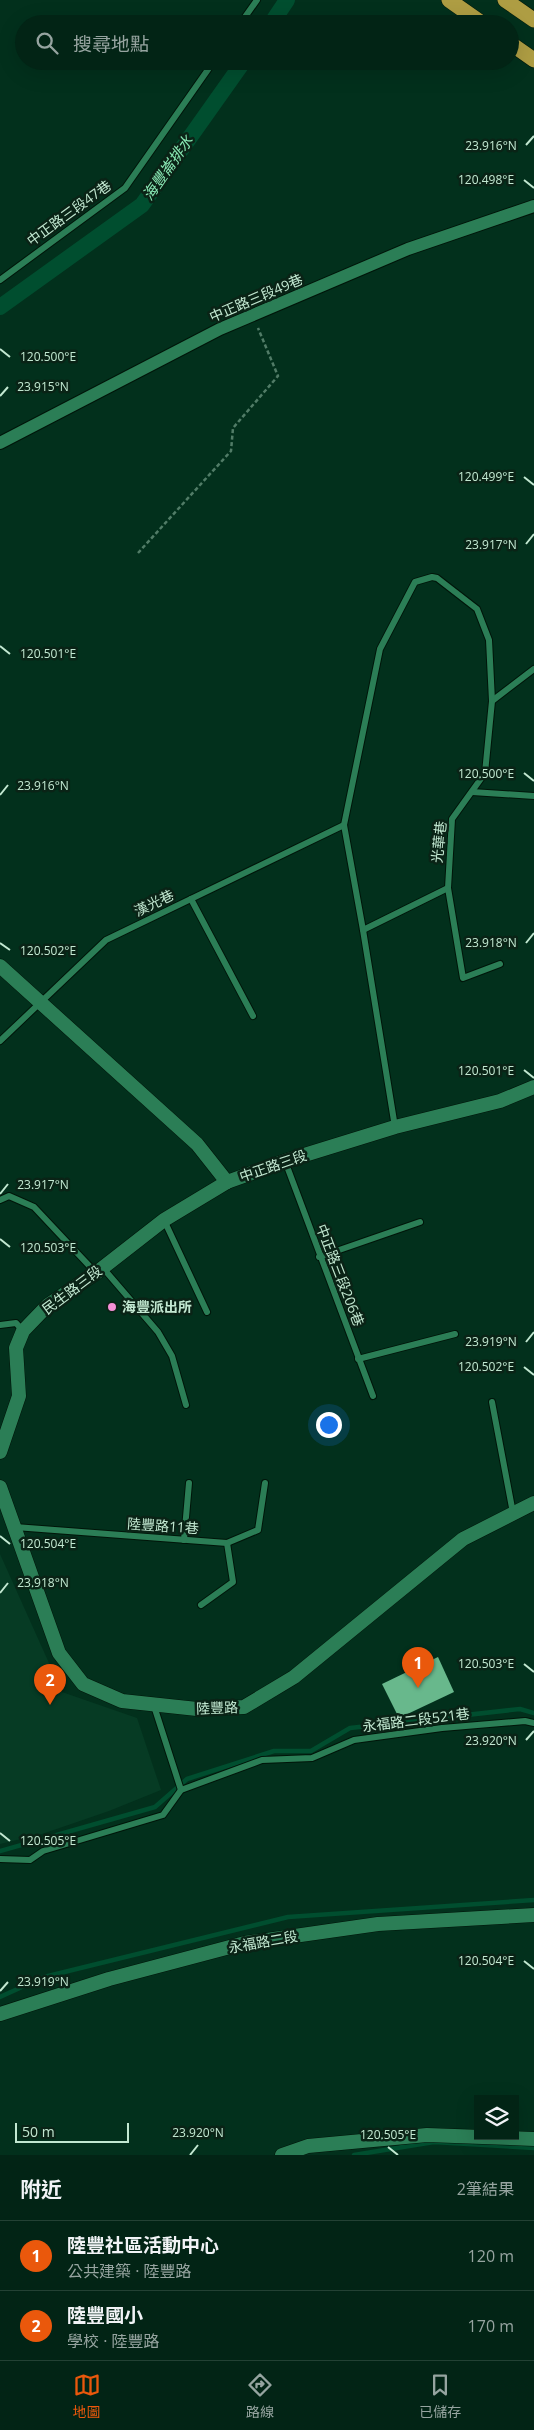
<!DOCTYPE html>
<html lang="zh-TW">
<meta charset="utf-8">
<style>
:root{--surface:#022415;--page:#103022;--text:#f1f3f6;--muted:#96a4a0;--line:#234134;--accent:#ea580c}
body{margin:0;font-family:"Open Sans","Noto Sans TC",sans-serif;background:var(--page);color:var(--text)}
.controls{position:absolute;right:15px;bottom:15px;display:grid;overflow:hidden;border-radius:0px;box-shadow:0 5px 20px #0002}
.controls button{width:45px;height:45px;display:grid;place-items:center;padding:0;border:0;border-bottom:1px solid var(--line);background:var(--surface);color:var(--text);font:25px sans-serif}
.scale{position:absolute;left:15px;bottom:12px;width:114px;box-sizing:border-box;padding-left:5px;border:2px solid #c2e8d1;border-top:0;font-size:14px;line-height:18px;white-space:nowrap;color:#c2e8d1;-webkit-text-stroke:4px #0a2316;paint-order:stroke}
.you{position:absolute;left:328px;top:1424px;width:18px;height:18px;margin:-12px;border:4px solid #fff;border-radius:50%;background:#1a73e8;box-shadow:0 0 0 8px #1a73e833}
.badge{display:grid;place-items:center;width:32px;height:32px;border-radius:50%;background:var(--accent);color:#fff;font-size:16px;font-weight:700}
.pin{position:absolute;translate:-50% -41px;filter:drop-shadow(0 1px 2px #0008)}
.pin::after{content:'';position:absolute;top:26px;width:18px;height:15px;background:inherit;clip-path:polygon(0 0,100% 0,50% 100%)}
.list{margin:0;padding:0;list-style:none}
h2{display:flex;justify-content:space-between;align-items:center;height:65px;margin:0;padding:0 20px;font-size:21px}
h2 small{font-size:16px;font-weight:400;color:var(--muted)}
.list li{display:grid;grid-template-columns:32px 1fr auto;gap:15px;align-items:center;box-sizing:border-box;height:70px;padding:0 20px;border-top:1px solid var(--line)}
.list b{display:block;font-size:19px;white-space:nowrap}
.list p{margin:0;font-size:16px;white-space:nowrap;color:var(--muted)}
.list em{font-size:16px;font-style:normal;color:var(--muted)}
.icon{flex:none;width:28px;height:28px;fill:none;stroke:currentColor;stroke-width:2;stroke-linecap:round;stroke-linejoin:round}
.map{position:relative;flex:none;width:534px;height:2155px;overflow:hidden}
.search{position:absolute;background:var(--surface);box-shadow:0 5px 20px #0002;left:15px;right:15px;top:15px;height:55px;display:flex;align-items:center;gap:12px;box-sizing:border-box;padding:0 18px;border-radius:28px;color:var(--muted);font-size:19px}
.sheet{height:205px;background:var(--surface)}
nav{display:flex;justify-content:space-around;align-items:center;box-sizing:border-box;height:70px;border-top:1px solid var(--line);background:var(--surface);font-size:14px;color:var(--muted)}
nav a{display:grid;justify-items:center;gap:2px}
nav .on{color:var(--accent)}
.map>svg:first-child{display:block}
.built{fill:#063b24}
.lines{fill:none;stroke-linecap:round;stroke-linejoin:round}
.stream{stroke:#004e2f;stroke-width:4.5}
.canal{stroke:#004e2f;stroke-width:16}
.building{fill:#68b88c}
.service-casing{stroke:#001509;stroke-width:8}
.minor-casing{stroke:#001509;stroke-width:14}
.tertiary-casing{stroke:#001509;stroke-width:15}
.motorway-casing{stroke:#001509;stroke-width:16}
.path{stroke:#517c67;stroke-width:2.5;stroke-dasharray:4 2.5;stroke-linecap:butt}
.service{stroke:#2b7e56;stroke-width:6}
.minor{stroke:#2b7e56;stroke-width:12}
.tertiary{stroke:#2b7e56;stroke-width:14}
.motorway{stroke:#ae9d43;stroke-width:15}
.ticks{fill:none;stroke:#c2e8d1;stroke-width:2}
.poi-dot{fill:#f391d6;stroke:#0a2316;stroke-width:2}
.labels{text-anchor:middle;stroke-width:5;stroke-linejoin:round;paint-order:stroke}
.street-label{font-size:14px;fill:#c2e8d1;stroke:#0a2316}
.poi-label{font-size:14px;font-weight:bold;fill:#c2e8d1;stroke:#0a2316;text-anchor:start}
.water-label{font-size:15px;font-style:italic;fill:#89e8b4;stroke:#0a2316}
.ticks-label{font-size:12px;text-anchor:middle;fill:#c2e8d1;stroke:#0a2316;stroke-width:5;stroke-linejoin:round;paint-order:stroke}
</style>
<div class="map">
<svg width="534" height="2155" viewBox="0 0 534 2155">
<rect width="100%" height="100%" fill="#02301c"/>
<polygon class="built" points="0,1554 62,1692 137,1718 161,1790 109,1811 42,1834 0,1844"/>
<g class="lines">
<g class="stream">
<polyline points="0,1851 155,1807 187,1779 274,1751 311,1751 350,1728 520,1709 534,1713"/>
<polyline points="0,1997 44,1977 288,1917 534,1900"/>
<polyline points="354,2155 434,2142 534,2148"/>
</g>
<g class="canal">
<polyline points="271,24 287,0"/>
<polyline points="0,307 142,205 244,61"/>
</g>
</g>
<polygon class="building" points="438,1657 454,1692 399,1718 382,1684"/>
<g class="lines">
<defs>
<g id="service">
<polyline points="240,24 257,0"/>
<polyline points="0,280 125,188 214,61"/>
<polyline points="472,792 534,796"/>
<polyline points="191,899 253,1016"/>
<polyline points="363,930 448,888"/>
<polyline points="500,964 463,978 448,888 452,819 485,773 492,701 534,669"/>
<polyline points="0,1041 106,940 344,825"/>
<polyline points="395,1127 363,930 344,825 380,649 415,582 432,577 437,578 477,609 489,640 492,701"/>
<polyline points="285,1161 373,1396"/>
<polyline points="0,1200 9,1196 34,1207 96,1273"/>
<polyline points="164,1220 207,1312"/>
<polyline points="319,1257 420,1222"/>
<polyline points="103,1268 158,1332 172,1356 186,1405"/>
<polyline points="0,1325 16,1323 23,1331"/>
<polyline points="358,1359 455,1334"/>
<polyline points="492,1402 513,1513"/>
<polyline points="15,1527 227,1543 258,1530 265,1483"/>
<polyline points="184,1540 189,1483"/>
<polyline points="201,1605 233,1582 227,1543"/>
<polyline points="154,1706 181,1790"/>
<polyline points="0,1859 30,1860 43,1851 163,1815 181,1790 262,1760 312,1758 354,1740 442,1728 525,1721 534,1723"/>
</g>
<polyline id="minor" points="0,443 220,329 408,249 534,206"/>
<g id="tertiary">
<polyline points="0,966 197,1144 227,1182"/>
<polyline points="0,1452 19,1396 16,1348 23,1331 48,1305 96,1273 164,1220 227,1182 285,1161 395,1127 500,1101 534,1087"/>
<polyline points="0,1487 59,1653 83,1684 122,1701 197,1709 244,1707 294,1677 463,1539 534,1503"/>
<polyline points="0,2014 109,1979 245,1943 378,1924 534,1915"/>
<polyline points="282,2155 308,2146 427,2135 534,2139"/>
</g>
<g id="motorway">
<polyline points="449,0 483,24"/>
<polyline points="505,0 534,20"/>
<polyline points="510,43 534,60"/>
</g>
</defs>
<use href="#service" class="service-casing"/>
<use href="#minor" class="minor-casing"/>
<use href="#tertiary" class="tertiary-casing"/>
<use href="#motorway" class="motorway-casing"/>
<polyline class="path" points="138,553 231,451 233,428 278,376 258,328"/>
<use href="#service" class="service"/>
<use href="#minor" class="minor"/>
<use href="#tertiary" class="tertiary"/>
<use href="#motorway" class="motorway"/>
</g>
<path class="ticks" d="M526 145 534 136M524 180 534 188M0 349 10 357M0 396 8 387M524 477 534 485M526 544 534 534M0 646 10 654M524 773 534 781M0 795 8 785M0 943 10 950M526 943 534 933M524 1070 534 1078M0 1194 8 1184M0 1239 10 1247M526 1342 534 1332M524 1367 534 1375M0 1536 10 1544M0 1593 8 1583M524 1664 534 1672M526 1740 534 1731M0 1833 10 1841M524 1961 534 1969M0 1991 8 1982M388 2147 398 2155M190 2155 198 2145"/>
<circle class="poi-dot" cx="112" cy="1307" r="5"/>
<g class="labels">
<g class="street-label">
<text transform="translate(69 213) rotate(-36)" y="5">中正路三段47巷</text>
<text transform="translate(256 298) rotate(-23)" y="5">中正路三段49巷</text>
<text transform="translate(439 842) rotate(-84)" y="5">光華巷</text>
<text transform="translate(154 903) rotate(-26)" y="5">漢光巷</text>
<text transform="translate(273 1166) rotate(-19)" y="5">中正路三段</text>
<text transform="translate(340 1275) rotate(69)" y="5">中正路三段206巷</text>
<text transform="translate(72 1290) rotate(-37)" y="5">民生路三段</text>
<text transform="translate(163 1526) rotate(4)" y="5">陸豐路11巷</text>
<text transform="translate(217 1708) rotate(-2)" y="5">陸豐路</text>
<text transform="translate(416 1720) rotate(-7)" y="5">永福路二段521巷</text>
<text transform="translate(263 1942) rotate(-10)" y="5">永福路二段</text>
</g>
<g class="poi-label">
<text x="122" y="1312">海豐派出所</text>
</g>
<g class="water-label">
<text transform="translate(168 168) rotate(-55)" y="5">海豐崙排水</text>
</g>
</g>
<g class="ticks-label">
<text x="491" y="150">23.916°N</text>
<text x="486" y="184">120.498°E</text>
<text x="48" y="361">120.500°E</text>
<text x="43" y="391">23.915°N</text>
<text x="486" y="481">120.499°E</text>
<text x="491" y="549">23.917°N</text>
<text x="48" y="658">120.501°E</text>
<text x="486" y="778">120.500°E</text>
<text x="43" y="790">23.916°N</text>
<text x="491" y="947">23.918°N</text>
<text x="48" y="955">120.502°E</text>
<text x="486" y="1075">120.501°E</text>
<text x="43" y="1189">23.917°N</text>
<text x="48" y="1252">120.503°E</text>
<text x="491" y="1346">23.919°N</text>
<text x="486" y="1371">120.502°E</text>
<text x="48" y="1548">120.504°E</text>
<text x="43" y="1587">23.918°N</text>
<text x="486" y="1668">120.503°E</text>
<text x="491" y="1745">23.920°N</text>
<text x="48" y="1845">120.505°E</text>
<text x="486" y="1965">120.504°E</text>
<text x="43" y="1986">23.919°N</text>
<text x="198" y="2137">23.920°N</text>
<text x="388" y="2139">120.505°E</text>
</g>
</svg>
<div class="controls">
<button><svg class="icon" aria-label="layers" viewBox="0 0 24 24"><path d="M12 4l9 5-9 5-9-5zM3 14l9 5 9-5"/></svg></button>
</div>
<div class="scale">50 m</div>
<div class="you"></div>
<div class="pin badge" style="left:418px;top:1688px">1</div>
<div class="pin badge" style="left:50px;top:1705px">2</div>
<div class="search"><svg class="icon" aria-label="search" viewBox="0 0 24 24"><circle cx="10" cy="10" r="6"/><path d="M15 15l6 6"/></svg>搜尋地點</div>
</div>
<section class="sheet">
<h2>附近<small>2筆結果</small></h2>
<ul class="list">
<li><span class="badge">1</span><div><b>陸豐社區活動中心</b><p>公共建築 · 陸豐路</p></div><em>120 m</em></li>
<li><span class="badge">2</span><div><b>陸豐國小</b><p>學校 · 陸豐路</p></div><em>170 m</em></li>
</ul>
</section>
<nav>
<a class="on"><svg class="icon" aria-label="map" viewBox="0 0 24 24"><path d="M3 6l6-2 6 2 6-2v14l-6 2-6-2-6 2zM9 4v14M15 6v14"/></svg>地圖</a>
<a><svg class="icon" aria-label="directions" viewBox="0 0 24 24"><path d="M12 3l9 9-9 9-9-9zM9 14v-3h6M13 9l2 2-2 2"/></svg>路線</a>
<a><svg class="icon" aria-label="saved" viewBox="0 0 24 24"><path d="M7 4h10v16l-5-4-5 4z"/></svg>已儲存</a>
</nav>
